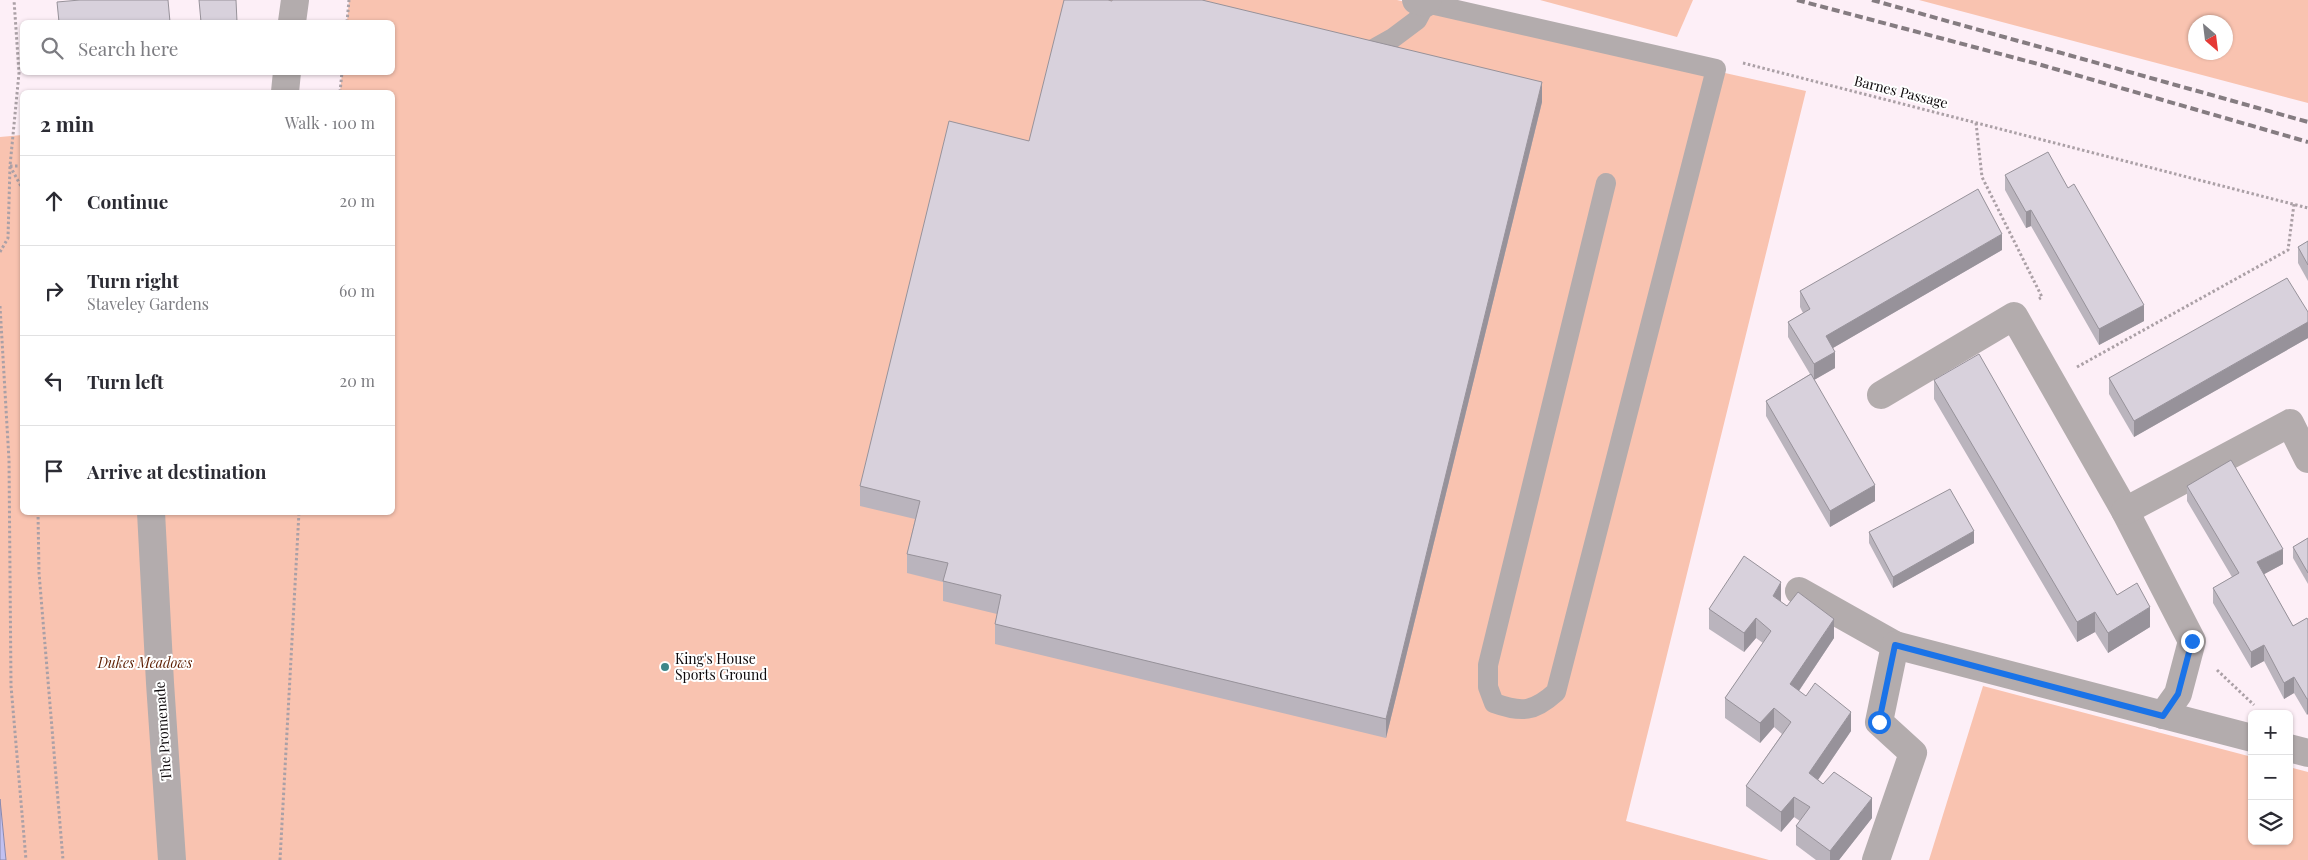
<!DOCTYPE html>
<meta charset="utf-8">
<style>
:root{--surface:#fff;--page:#f2f2f3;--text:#2b2b33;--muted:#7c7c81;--line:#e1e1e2}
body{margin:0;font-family:"Playfair Display",serif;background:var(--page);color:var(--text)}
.controls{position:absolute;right:15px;bottom:15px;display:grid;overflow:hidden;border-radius:8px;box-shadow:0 1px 4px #0004}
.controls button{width:45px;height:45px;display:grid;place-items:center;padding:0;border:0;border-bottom:1px solid var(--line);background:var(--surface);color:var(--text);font:25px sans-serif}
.compass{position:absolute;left:2188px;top:15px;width:45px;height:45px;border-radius:50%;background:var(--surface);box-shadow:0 1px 4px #0004;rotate:152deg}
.stop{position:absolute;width:15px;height:15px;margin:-11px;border:4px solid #1a73e8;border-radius:50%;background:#fff}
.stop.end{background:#1a73e8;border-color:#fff;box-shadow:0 1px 5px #0008}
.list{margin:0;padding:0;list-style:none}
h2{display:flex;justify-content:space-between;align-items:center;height:65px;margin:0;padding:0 20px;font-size:21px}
h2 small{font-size:16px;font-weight:400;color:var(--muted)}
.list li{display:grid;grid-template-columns:32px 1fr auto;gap:15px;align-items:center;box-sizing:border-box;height:90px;padding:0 20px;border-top:1px solid var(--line)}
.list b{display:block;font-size:19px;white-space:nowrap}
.list p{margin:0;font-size:16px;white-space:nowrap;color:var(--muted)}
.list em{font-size:16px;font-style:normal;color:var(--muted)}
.icon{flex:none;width:28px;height:28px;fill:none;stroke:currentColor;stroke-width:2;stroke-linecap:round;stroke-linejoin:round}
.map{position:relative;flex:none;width:2308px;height:860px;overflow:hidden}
.search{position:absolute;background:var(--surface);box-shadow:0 1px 4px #0004;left:20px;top:20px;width:375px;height:55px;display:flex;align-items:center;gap:12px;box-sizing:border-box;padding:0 18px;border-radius:8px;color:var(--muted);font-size:19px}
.panel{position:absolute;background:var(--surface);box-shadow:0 1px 4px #0004;left:20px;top:90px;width:375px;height:425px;border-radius:8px}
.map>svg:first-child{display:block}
.green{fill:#f9c3b0;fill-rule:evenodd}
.water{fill:#c1c0f1;stroke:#8b89ac}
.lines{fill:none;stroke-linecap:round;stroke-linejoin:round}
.path{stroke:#aba0a6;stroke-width:3;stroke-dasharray:2.5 2.5;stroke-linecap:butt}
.lane{stroke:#b3acad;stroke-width:20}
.street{stroke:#b3acad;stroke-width:28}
.rail{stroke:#857c81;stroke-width:4;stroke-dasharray:8 4;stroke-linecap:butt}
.wall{fill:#bab4bd}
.shaded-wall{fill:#97929a}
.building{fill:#d8d1dc;stroke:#97929a}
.route{stroke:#1a73e8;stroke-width:6}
.poi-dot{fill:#3e878a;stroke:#fff;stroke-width:2}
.labels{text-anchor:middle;stroke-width:4;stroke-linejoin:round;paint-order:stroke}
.street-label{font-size:14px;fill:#0e0a0c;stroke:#fff}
.poi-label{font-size:14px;fill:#0e0a0c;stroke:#fff;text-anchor:start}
.park-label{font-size:14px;font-style:italic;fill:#5c1d01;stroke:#fff}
</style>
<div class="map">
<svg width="2308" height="860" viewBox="0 0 2308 860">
<rect width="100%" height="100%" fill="#fdeff7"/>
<g class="green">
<polygon points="349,0 1397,0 1806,91 1626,821 1769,860 6,860 0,799 0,137 22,135 22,512 392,512 392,92 340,92 342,73 392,72 392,22 347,22"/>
<polygon points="1540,0 1693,0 1677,37"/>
<path d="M1919 0H2308V103ZM2196 22H2226V52H2196Z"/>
<polygon points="1983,686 2252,757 2252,841 2289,841 2289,767 2308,772 2308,860 1929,860"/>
</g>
<polygon class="water" points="0,799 6,860 0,860"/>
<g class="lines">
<g class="path">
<polyline points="347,22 349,0"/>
<polyline points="1743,63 2308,208"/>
<polyline points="340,92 342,72"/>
<polyline points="1976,123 1982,177 2042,297 2039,299"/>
<polyline points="10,166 22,188"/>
<polyline points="10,166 22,166"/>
<polyline points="0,252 8,238 10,166 19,73 14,0"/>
<polyline points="0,306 9,460 11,686 26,860"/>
<polyline points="2077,367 2288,250 2294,204"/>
<polyline points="38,512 39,573 63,860"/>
<polyline points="2217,670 2254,705"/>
<polyline points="280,860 299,512"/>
</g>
<path class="lane" d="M1358 50 1368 52 1393 38 1417 20 1426 3 1716 69 1556 692C1534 712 1522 713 1494 703L1488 687V665L1606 183"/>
<g class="street">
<polyline points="1416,0 1426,3 1428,0"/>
<polyline points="292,22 295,0"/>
<polyline points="285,92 287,72"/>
<polyline points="1881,395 2014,316 2125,511 2192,641 2178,694 2163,715"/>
<polyline points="2125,511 2290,423 2308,459"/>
<polyline points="151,512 160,683 172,860"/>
<polyline points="1799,591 1895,645 2252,738"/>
<polyline points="2289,748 2308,753"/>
<polyline points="1876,860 1913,753 1879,722 1895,645"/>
</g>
<g class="rail">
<polyline points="1797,0 2038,64 2308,142"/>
<polyline points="1872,0 2308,122"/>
</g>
</g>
<g class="wall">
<polygon points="1112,1 1542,102 1386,738 995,644 995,624 997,614 943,601 943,582 907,573 907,554 915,519 860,506 860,486 1029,141"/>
<polygon points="2005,175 2144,321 2099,345 2031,226 2026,228 2005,190"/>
<polygon points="2308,241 2308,281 2298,263 2298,247"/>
<polygon points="2002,250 1833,348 1835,368 1814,380 1875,501 1830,527 1766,416 1766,401 1810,374 1788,337 1788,322 1803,313 1800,307 1800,291"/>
<polygon points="2308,312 2308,338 2134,437 2109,394 2109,378"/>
<polygon points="1934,380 2117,595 2150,627 2108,653 2095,632 2077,642 1934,399"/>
<polygon points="2187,486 2283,564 2264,574 2293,626 2307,618 2307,715 2294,693 2284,699 2264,661 2251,668 2213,603 2213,588 2232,577 2187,501"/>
<polygon points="1869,532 1974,543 1893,588 1869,543"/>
<polygon points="2308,538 2308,584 2293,558 2293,547"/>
<polygon points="1781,602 1834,638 1799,691 1851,731 1818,780 1872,818 1839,860 1816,860 1796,845 1796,826 1800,821 1794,817 1781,832 1746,806 1746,786 1782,734 1774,727 1760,743 1725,718 1725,698 1763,643 1756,638 1744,652 1709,629 1709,609"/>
</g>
<g class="shaded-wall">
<polygon points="1542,82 1542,102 1386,738 1386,719"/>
<polygon points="2031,210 2031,226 2026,228 2026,212"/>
<polygon points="2002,234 2002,250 1826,352 1826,336"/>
<polygon points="2144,305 2144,321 2099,345 2099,329"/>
<polygon points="2308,322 2308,338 2134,437 2134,421"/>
<polygon points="1835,352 1835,368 1814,380 1814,364"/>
<polygon points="1875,485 1875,501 1830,527 1830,511"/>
<polygon points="1974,531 1974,543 1893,588 1893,577"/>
<polygon points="2283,549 2283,564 2257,578 2257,562"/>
<polygon points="1781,582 1781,602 1773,596"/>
<polygon points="2150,607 2150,627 2108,653 2108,633"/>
<polygon points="2095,612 2095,632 2077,642 2077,622"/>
<polygon points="1756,618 1756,638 1744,652 1744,633"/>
<polygon points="1834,619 1834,638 1790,704 1790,684"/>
<polygon points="2264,645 2264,661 2251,668 2251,652"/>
<polygon points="2294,677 2294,693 2284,699 2284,683"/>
<polygon points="2307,699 2308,699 2308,714 2307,715"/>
<polygon points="1774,708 1774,727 1760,743 1760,723"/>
<polygon points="1851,712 1851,731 1809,793 1809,773"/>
<polygon points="1794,797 1794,817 1781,832 1781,812"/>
<polygon points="1872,798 1872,818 1839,860 1830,860 1830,851"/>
</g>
<g class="building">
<polygon points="80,0 168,0 170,22 59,22 57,2"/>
<polygon points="199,0 236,0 237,22 201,22"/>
<polygon points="1064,0 1108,0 1112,1 1112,0 1202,0 1542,82 1386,719 995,624 1001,595 943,581 948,563 907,554 920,501 860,486 949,121 1029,141"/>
<polygon points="2048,152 2068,188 2074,184 2144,305 2099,329 2031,210 2026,212 2005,175"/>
<polygon points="1978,189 2002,234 1826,336 1835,352 1814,364 1788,322 1810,309 1800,291"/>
<polygon points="2308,241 2308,265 2298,247"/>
<polygon points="2287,278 2308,312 2308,322 2134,421 2109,378"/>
<polygon points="1979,354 2117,595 2137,583 2150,607 2108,633 2095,612 2077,622 1934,380"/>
<polygon points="1811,374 1875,485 1830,511 1766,401"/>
<polygon points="2231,460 2283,549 2257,562 2293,626 2307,618 2308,620 2308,699 2307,699 2294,677 2284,683 2264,645 2251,652 2213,588 2239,573 2187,486"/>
<polygon points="1950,489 1974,531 1893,577 1869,532"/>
<polygon points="2308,538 2308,573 2293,547"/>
<polygon points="1744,556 1781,582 1773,596 1787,606 1798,592 1834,619 1790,684 1806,696 1815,683 1851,712 1809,773 1823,784 1834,772 1872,798 1830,851 1796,826 1810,807 1794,797 1781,812 1746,786 1791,722 1774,708 1760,723 1725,698 1771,631 1756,618 1744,633 1709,609"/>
</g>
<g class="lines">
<polyline class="route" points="1879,722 1895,645 2163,716 2178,694 2192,641"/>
</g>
<circle class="poi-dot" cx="665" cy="667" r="5"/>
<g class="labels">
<g class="street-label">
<text transform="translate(1901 92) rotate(14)" y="5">Barnes Passage</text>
<text transform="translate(163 731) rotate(-94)" y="5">The Promenade</text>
</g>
<g class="poi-label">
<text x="675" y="664">King's House<tspan x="675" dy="16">Sports Ground</tspan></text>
</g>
<g class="park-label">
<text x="145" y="668">Dukes Meadows</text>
</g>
</g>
</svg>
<div class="controls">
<button>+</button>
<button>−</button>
<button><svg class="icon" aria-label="layers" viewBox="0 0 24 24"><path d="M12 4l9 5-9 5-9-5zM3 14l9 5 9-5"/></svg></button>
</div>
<svg class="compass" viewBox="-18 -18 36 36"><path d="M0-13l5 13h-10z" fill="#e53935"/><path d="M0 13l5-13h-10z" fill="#7c7c81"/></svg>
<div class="stop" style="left:1879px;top:722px"></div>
<div class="stop end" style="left:2192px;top:641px"></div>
<div class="search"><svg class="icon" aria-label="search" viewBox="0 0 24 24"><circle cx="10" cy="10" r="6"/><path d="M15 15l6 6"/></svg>Search here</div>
<section class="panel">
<h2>2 min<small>Walk · 100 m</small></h2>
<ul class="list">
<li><svg class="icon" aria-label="ahead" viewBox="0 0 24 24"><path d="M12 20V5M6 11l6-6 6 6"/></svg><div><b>Continue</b></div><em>20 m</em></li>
<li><svg class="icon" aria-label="right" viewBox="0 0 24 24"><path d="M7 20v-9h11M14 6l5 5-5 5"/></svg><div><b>Turn right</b><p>Staveley Gardens</p></div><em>60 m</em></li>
<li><svg class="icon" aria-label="left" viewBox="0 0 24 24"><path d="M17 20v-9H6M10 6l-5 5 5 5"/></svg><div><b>Turn left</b></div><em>20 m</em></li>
<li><svg class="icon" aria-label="arrive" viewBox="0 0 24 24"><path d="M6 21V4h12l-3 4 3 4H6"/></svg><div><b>Arrive at destination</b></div></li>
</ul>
</section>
</div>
